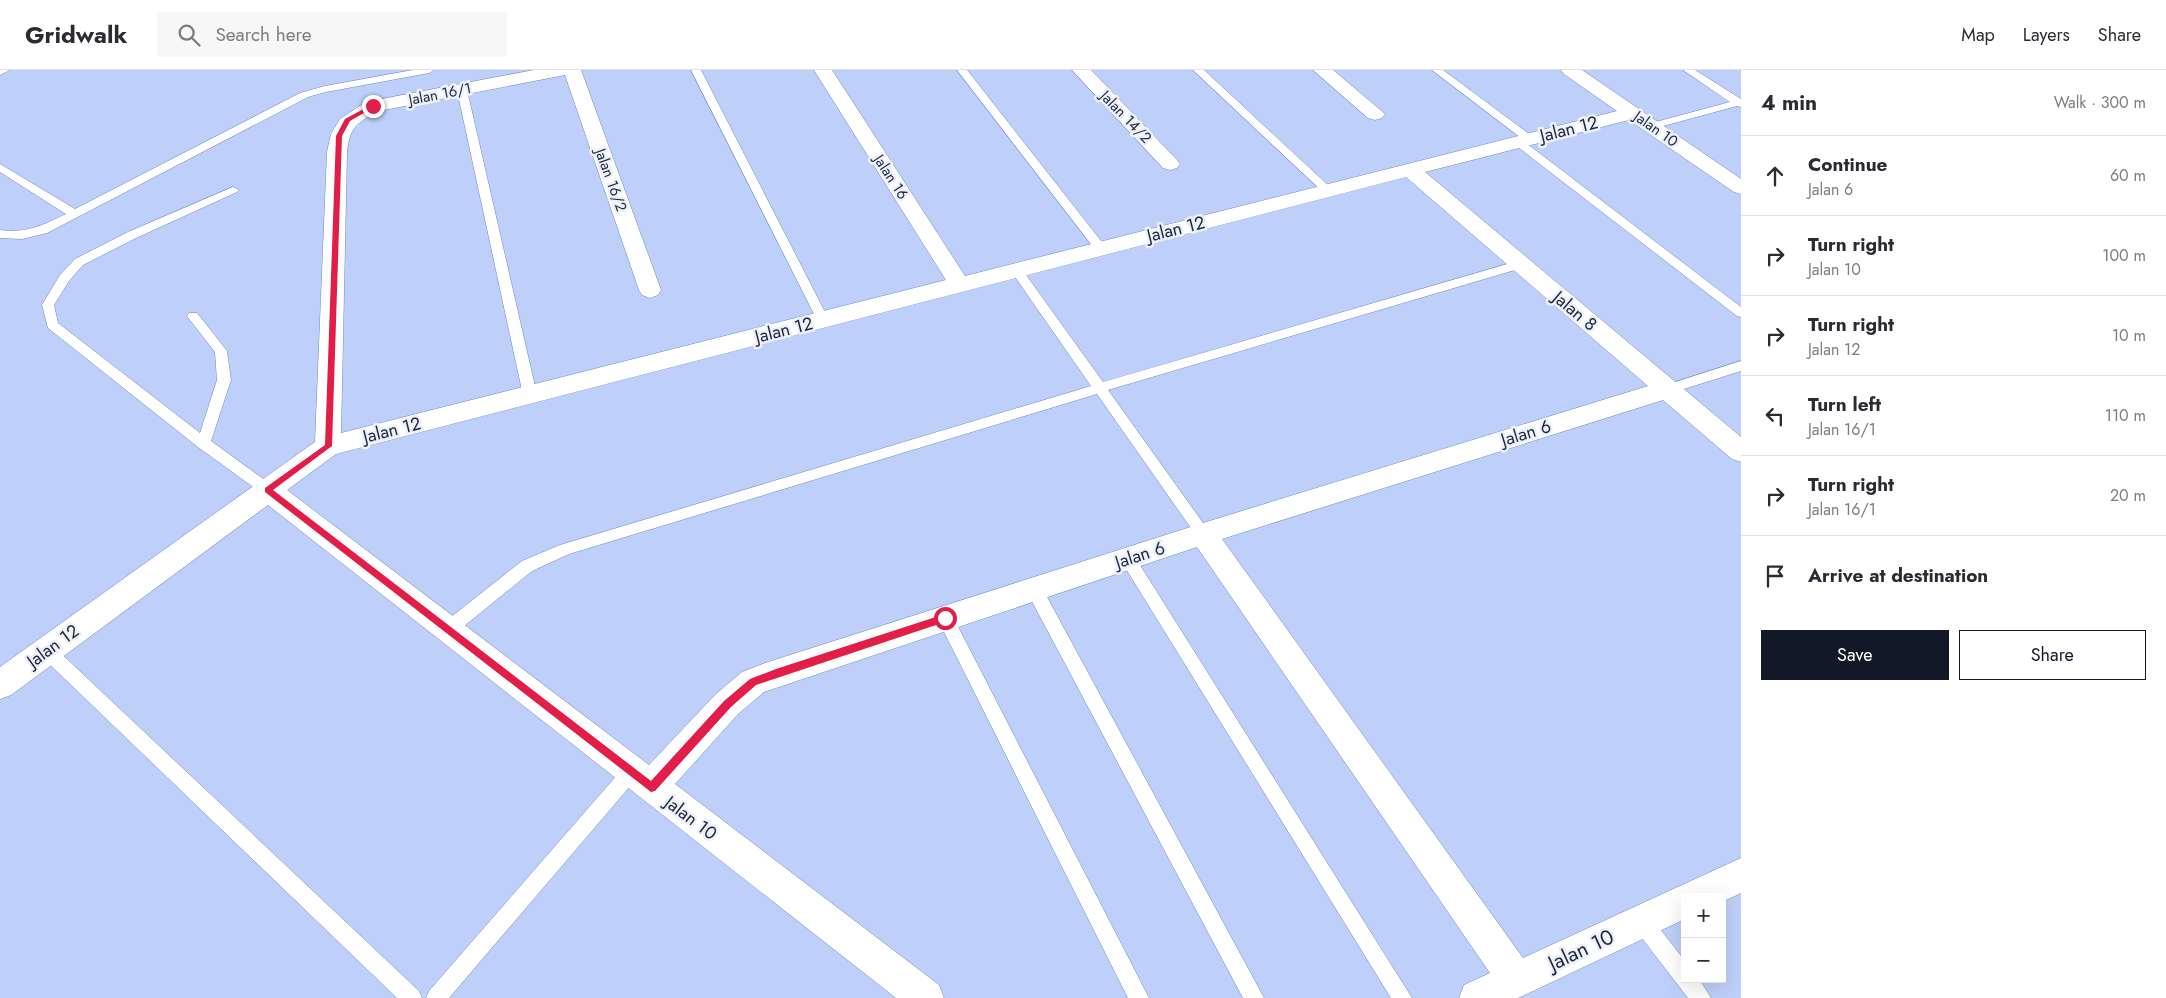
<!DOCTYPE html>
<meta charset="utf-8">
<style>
:root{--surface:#fff;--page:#f7f7f7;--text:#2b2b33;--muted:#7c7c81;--line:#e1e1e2;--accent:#111827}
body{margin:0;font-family:Jost,sans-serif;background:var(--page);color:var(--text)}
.controls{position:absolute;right:15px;bottom:15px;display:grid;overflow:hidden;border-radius:0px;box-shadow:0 5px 20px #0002}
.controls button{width:45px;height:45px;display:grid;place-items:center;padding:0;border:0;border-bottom:1px solid var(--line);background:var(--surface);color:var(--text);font:25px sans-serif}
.stop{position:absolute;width:15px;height:15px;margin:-11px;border:4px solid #e11d48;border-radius:50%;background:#fff}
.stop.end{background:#e11d48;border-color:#fff;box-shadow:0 1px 5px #0008}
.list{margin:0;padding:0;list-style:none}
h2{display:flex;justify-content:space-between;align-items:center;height:65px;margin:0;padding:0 20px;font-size:21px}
h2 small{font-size:16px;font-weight:400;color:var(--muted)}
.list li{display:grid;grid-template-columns:32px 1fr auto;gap:15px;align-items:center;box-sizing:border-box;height:80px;padding:0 20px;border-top:1px solid var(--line)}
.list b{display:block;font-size:19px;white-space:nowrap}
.list p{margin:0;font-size:16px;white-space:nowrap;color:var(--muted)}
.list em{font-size:16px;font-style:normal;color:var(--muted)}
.actions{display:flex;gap:10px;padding:15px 20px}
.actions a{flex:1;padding:11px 0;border:1px solid var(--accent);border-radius:0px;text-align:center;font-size:18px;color:var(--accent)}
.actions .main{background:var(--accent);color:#fff}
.icon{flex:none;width:28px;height:28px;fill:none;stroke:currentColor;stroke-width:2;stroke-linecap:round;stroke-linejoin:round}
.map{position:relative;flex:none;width:1741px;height:928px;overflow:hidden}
header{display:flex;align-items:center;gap:30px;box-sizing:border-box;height:70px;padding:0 25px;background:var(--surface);border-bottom:1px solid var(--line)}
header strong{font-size:24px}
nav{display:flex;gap:28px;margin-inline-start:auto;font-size:18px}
.search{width:350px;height:45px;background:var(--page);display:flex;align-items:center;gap:12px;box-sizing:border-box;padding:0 18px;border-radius:0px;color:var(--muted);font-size:19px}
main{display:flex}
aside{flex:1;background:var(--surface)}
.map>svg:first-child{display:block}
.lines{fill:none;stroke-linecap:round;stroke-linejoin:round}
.lane-casing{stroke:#6e89c7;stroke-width:1}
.street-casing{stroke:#6e89c7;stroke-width:1}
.lane{fill:#fff;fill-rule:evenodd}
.street{fill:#fff;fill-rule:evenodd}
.route{fill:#e11d48}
.labels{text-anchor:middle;stroke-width:5;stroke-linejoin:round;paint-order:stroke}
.far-street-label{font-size:15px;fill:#1a253e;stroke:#eef1f8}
.street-label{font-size:18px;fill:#1a253e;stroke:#eef1f8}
.near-street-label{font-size:21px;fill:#1a253e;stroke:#eef1f8}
</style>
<header>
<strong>Gridwalk</strong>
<div class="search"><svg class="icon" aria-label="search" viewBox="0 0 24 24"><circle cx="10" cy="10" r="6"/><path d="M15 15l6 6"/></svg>Search here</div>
<nav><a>Map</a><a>Layers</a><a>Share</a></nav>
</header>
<main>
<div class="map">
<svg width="1741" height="928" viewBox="0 0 1741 928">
<rect width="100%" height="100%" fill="#bed0f9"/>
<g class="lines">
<defs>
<g id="lane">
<polygon points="0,0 10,0 0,5"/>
<path d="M413 0H434L429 3 326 22 308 27 47 163 22 169 0 168V160C26 164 43 155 66 144L0 102V94L75 139 300 23 325 16Z"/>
<polygon points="691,0 701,0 829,250 827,253 819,253 817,250"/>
<polygon points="957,0 967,0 1105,176 1107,179 1105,182 1097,182"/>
<polygon points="1193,0 1204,0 1332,119 1334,121 1332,123 1324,123"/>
<polygon points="1432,0 1443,0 1533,67 1534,69 1533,71 1525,71"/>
<polygon points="1683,0 1695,0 1741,29 1741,37 1737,36 1652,59 1648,58 1647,56 1648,54 1730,32"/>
<polygon points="462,17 467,20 537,325 535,329 525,329 523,325 457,20"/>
<polygon points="1518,69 1522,70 1741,237 1741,247 1737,246 1514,74 1513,72"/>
<polygon points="233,117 239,120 237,122 136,168 83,195 69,211 54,235 58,253 200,363 217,310 215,282 187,246 189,243 197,243 227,281 231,310 211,371 273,416 275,420 273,424 268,426 263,424 198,377 48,258 42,235 60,205 75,189 128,162"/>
<polygon points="1521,190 1525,191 1527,194 1525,197 1108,320 1208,460 1210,464 1208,468 1203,470 1198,468 1097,324 569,484 532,501 453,565 447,567 441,565 439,560 441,555 522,491 560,475 1091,316 1013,204 1011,201 1013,198 1021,198 1103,312"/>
<polygon points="1741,291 1741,301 1668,324 1663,322 1661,319 1663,316"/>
<polygon points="1128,483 1133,484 1412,928 1391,928 1123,494 1120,489 1123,484"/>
<polygon points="1034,512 1040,514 1264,928 1243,928 1028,524 1026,519 1028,514"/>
<polygon points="945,541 951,543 1149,928 1128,928 937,548 939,543"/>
<polygon points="47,574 53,576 419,921 422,928 397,928 41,586 39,581 41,576"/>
<polygon points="631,694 637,696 640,702 637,708 449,928 426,928 429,921 625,696"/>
<polygon points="1642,842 1649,845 1685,891 1685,909 1699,909 1711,928 1688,928 1635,859 1632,852 1635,845"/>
</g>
<g id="street">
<path d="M534 0H581L661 220 658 225 650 228 642 225 639 220 565 5 379 41C357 53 350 56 347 82L341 363 946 210 814 0H832L965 206 1617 41 1564 4 1561 0H1582L1741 109V124L1734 122 1629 50 1425 102 1741 367V392L1732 389 1663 330 1222 469 1523 888 1741 788V823L1722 832V827H1685V849L1518 928H1459L1464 915 1490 903 1197 477 764 622 738 644 675 714 939 915 944 928H896L268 435 11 625 0 629V597L315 372 327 82 331 64 340 49 366 32ZM1406 107 1648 316 1203 453 765 593 742 602 716 624 649 695 287 420 336 384Z"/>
<polygon points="1072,0 1091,0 1177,90 1180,94 1177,98 1170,100 1163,98"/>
<polygon points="1313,0 1333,0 1385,44 1382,48 1375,50 1368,48"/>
</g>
</defs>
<use href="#lane" class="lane-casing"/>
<use href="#street" class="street-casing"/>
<use href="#lane" class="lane"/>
<use href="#street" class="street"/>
</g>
<polygon class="route" points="371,35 376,36 350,51 342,66 332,376 273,420 651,711 724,631 750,609 776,599 945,544 948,545 948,551 756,615 731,637 655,721 651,722 265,422 265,418 325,375 336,66 345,49"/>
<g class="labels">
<g class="far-street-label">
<text transform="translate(440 24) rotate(-11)" y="5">Jalan 16/1</text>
<text transform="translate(1126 47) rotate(46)" y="5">Jalan 14/2</text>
<text transform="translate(1656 59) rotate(35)" y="5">Jalan 10</text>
<text transform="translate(891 107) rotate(57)" y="5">Jalan 16</text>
<text transform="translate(611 110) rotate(70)" y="5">Jalan 16/2</text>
</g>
<g class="street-label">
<text transform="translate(1569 59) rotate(-14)" y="6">Jalan 12</text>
<text transform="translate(1176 159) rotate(-14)" y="6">Jalan 12</text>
<text transform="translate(1575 241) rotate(40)" y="6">Jalan 8</text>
<text transform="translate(784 260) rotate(-14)" y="6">Jalan 12</text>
<text transform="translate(392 360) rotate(-14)" y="6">Jalan 12</text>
<text transform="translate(1526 363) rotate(-17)" y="6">Jalan 6</text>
<text transform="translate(1140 485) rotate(-18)" y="6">Jalan 6</text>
<text transform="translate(53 576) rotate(-36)" y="6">Jalan 12</text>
<text transform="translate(691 748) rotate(37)" y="6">Jalan 10</text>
</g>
<g class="near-street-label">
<text transform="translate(1581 880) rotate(-25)" y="7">Jalan 10</text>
</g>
</g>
</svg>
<div class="controls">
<button>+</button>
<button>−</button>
</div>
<div class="stop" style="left:945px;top:548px"></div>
<div class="stop end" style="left:373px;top:36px"></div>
</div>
<aside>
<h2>4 min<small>Walk · 300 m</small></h2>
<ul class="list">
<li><svg class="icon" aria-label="ahead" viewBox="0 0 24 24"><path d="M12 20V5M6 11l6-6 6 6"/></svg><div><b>Continue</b><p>Jalan 6</p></div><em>60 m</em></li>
<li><svg class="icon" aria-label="right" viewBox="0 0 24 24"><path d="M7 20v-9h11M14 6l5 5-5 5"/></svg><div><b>Turn right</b><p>Jalan 10</p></div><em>100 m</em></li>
<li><svg class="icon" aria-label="right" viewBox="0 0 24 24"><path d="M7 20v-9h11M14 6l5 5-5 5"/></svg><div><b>Turn right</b><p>Jalan 12</p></div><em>10 m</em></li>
<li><svg class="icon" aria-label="left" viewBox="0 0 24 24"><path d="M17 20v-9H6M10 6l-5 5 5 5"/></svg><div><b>Turn left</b><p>Jalan 16/1</p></div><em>110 m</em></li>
<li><svg class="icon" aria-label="right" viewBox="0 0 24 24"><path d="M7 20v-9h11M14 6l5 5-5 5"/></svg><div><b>Turn right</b><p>Jalan 16/1</p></div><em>20 m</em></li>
<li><svg class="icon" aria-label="arrive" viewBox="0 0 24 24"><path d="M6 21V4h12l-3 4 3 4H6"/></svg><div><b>Arrive at destination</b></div></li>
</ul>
<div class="actions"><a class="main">Save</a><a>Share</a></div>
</aside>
</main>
